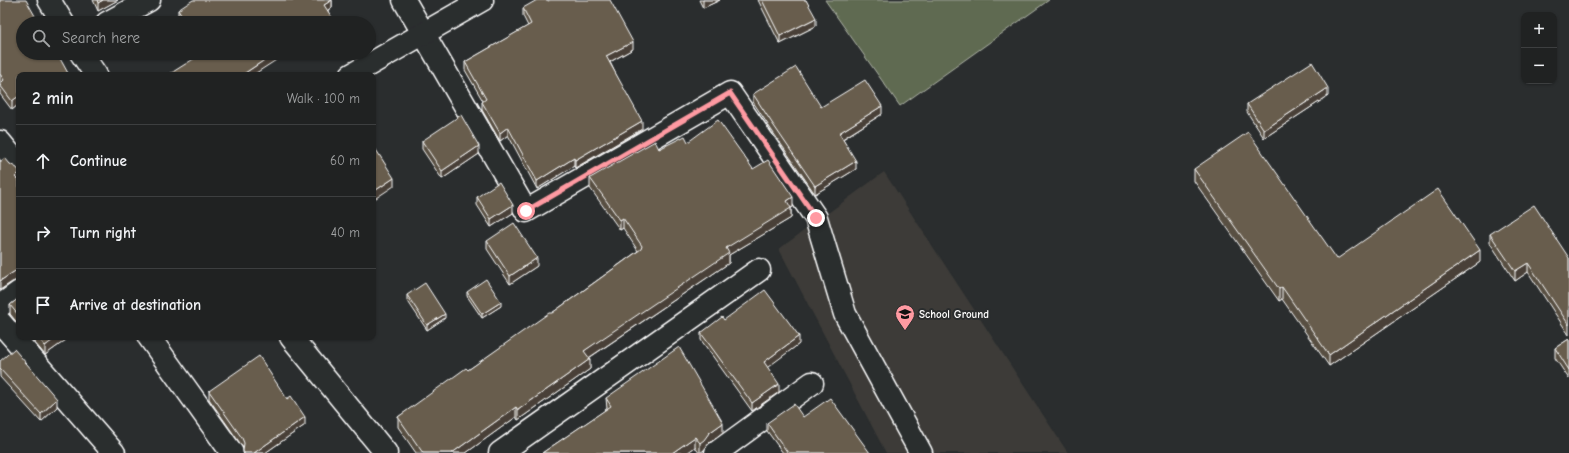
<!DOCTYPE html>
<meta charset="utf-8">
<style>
:root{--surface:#202222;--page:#282a2a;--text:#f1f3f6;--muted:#a2a4a5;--line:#3d3f40}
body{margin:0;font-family:"Comic Neue",sans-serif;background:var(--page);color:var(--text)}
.controls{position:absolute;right:12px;top:12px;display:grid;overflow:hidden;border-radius:8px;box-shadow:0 1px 3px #0004}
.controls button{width:36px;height:36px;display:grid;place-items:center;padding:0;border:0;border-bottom:1px solid var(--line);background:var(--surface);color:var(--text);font:20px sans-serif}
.stop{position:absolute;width:12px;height:12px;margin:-9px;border:3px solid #ff9aa2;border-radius:50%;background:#fff}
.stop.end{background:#ff9aa2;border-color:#fff;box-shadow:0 1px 4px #0008}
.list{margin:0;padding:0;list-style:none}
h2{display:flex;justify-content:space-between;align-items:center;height:52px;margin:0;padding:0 16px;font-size:17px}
h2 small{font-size:13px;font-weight:400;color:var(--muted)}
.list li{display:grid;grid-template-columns:26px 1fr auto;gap:12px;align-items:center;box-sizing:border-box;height:72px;padding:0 16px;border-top:1px solid var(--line)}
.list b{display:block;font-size:15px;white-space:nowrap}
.list em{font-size:13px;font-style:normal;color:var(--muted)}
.icon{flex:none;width:22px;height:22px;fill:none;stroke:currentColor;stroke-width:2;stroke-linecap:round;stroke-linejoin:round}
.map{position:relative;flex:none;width:1569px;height:453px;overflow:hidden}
.search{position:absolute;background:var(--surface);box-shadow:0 1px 3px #0004;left:16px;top:16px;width:360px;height:44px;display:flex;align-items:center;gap:10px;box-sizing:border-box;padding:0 14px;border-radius:22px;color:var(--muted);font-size:15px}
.panel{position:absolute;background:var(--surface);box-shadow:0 1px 3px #0004;left:16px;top:72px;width:360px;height:268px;border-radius:8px}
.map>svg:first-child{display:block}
.built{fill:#3c3b38}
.green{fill:#5f6a51;stroke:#afb4a8}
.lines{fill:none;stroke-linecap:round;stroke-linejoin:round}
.minor-casing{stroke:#fff;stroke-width:25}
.minor{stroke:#2a2d2e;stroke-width:22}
.wall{fill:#595043;stroke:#fff}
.shaded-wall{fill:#484137;stroke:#fff}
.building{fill:#675d4e;stroke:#fff}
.route{stroke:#ff9aa2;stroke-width:5}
.labels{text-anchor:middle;stroke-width:4;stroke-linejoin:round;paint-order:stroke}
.poi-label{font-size:11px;font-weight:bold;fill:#fff;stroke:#2a2d2e;text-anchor:start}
</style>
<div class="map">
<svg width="1569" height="453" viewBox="0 0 1569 453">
<rect width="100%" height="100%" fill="#2a2d2e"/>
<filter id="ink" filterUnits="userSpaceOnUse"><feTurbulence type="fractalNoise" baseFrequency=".025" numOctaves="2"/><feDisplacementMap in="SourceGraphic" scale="8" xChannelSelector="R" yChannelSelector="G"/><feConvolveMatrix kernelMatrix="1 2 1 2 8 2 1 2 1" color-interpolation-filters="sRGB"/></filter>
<g filter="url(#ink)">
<polygon class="built" points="884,172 1068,453 886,453 779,249"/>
<polygon class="green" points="825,0 1049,0 900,106"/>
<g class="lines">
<defs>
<g id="minor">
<polyline points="49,0 63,23"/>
<polyline points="404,0 526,211 730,93 816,218 845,314 921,453"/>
<polyline points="107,23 149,0"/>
<polyline points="81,53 96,75"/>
<polyline points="351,75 482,0"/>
<polyline points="0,142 19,165"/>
<polyline points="0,306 19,292"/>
<polyline points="0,322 114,453"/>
<polyline points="149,337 232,453"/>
<polyline points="291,337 386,453"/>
<polyline points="500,453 759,270"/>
<polyline points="716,453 812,383"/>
</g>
</defs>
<use href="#minor" class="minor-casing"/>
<use href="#minor" class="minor"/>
</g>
<g class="wall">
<polygon points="0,0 19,75 19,104 12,110 0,94"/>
<polygon points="93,0 118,0 98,11"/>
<polygon points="332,0 332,7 328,10 331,23 181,23 178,18 178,10"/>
<polygon points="699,0 720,0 703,8"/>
<polygon points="758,0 806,0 816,26 780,44"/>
<polygon points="548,1 633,49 610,62 642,129 575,168 574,166 537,189 508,135 500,141 482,110 482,102 483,101 465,70 465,62 528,26 523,16 523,8"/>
<polygon points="753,94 821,107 882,114 843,139 856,169 815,194 772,131 753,102"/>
<polygon points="1328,96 1264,138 1247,112 1247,104"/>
<polygon points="422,141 479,154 442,179 422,149"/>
<polygon points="688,142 753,169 793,207 791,208 791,218 729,255 729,263 589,358 590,369 518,420 516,417 466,453 416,453 398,427 398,417 468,370 552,313 638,251 623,228 620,230 590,188 590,178 659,149"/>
<polygon points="0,162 10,164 19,171 19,280 17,280 12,282 0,290"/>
<polygon points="1194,169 1337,259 1480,262 1329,366 1282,299 1279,301 1194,181"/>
<polygon points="477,197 513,213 491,227 477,205"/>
<polygon points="1490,234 1569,258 1569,335 1528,272 1515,281 1490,243"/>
<polygon points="487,241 537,266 510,284 487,249"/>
<polygon points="467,292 501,306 482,318 467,296"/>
<polygon points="407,295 445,318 427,330 407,300"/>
<polygon points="19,298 19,325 10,314 10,305"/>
<polygon points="724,320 799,344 767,367 779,392 752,411 701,340 701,333"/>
<polygon points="30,337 70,337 45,355"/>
<polygon points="1569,339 1569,379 1555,358 1555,348"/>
<polygon points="0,361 57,407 41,422 0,377"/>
<polygon points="209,391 287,399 305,425 265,453 243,453 243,449 242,446 209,399"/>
<polygon points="606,398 723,432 709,443 704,450 700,453 699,453 695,447 687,453 542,453 607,409"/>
<polygon points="803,417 870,453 783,453 767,431 767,423"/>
</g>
<g class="shaded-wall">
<polygon points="103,0 118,0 98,11 98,3"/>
<polygon points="332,0 332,7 324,13 324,5"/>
<polygon points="703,0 720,0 703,8"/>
<polygon points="331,16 331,23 320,23"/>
<polygon points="816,18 816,26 780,44 780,36"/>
<polygon points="633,42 633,49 606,64 606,56"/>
<polygon points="275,53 287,53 253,75 242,75"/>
<polygon points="1328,88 1328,96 1264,138 1264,130"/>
<polygon points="19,96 19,104 12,110 12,101"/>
<polygon points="882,106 882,114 839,141 839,133"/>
<polygon points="642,121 642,129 575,168 575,160"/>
<polygon points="508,127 508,135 500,141 500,133"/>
<polygon points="479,146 479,154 442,179 442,171"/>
<polygon points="574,158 574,166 537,189 537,181"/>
<polygon points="856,161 856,169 815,194 815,186"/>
<polygon points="19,173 19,182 15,177"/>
<polygon points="394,178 394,186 373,200 373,192"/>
<polygon points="793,197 793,207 791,208 791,218 729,255 729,263 584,361 584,351 726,248 787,201"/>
<polygon points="513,205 513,213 491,227 491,219"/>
<polygon points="623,218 623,228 620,230 620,220"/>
<polygon points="1480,250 1480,262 1329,366 1329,355"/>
<polygon points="537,258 537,266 510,284 510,276"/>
<polygon points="1528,263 1528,272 1515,281 1515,271"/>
<polygon points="17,270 17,280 12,282 0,290 0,281 12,273"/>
<polygon points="1282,287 1282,299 1279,301 1279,289"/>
<polygon points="501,302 501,306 482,318 482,314"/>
<polygon points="445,314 445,318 427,330 427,325"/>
<polygon points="799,336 799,344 764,370 764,362"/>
<polygon points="57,337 70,337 45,355 45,346"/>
<polygon points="590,359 590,369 518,420 518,410"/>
<polygon points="779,384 779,392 752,411 752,403"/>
<polygon points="57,399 57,407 41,422 41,414"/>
<polygon points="516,407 516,417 466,453 452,453"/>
<polygon points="305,417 305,425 265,453 254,453"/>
<polygon points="723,423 723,432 709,443 704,450 700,453 700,443 709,433"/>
<polygon points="695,437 695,447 687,453 672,453"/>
</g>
<g class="building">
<polygon points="0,0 26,0 39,23 23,23 23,53 57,53 69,75 19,75 19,96 12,101 0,85 0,84 4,80 0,74"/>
<polygon points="97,0 103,0 98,3"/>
<polygon points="193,0 332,0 324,5 331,16 320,23 186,23 178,10"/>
<polygon points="537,0 548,0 548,1 550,0 610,0 633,42 606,56 642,121 575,160 574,158 537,181 508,127 500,133 482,102 486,99 465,62 531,24 523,8"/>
<polygon points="762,0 806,0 816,18 780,36"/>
<polygon points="203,53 275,53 242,75 168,75"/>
<polygon points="1312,62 1328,88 1264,130 1247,104"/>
<polygon points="796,67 821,107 865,80 882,106 839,133 856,161 815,186 772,123 753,94"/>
<polygon points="461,115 479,146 442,171 422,141"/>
<polygon points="718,120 753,169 768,160 793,197 787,201 791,208 726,248 729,253 584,351 590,359 518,410 516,407 452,453 423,453 398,417 466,368 468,370 549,313 552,313 641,249 642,246 623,218 620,220 590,178 655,141 659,149 685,136 688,142"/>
<polygon points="1248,132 1337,259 1438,189 1480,250 1329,355 1282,287 1279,289 1194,169"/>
<polygon points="373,145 394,178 373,192"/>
<polygon points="5,158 10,164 17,168 19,171 19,173 15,177 19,181 19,271 17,270 12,273 0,281 0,162"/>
<polygon points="499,182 513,205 491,219 477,197"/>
<polygon points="1534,205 1569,258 1569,325 1528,263 1515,271 1490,234"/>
<polygon points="514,223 537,258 510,276 487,241"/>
<polygon points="486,279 501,302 482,314 467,292"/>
<polygon points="425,283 445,314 427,325 407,295"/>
<polygon points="765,290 799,336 764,362 779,384 752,403 701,333 722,317 724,320"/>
<polygon points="19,298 19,316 10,305"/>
<polygon points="38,337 57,337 45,346"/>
<polygon points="1569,339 1569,370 1555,348"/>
<polygon points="679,347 723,423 709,433 704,440 700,443 695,437 672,453 542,453 611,406 606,398"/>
<polygon points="14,349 57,399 41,414 0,369 0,361"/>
<polygon points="259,356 287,399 291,396 305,417 254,453 244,453 243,451 244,443 242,438 209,391"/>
<polygon points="830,398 870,453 788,453 767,423 794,404 803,417"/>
</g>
</g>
<g class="lines" filter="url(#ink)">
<polyline class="route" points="526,211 730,93 816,218"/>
</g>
<defs>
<symbol id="school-pin" viewBox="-11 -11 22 30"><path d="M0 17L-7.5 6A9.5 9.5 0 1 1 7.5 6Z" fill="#ff9aa2" stroke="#2a2d2e"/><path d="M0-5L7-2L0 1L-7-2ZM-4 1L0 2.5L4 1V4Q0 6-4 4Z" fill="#111"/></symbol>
</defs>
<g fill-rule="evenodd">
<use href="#school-pin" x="894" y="303" width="22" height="30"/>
</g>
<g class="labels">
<g class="poi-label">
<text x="919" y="318">School Ground</text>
</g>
</g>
</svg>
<div class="controls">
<button>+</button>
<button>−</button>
</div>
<div class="stop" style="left:526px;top:211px"></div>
<div class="stop end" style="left:816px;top:218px"></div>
<div class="search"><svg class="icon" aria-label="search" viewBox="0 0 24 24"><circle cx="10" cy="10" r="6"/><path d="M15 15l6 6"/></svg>Search here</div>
<section class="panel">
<h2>2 min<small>Walk · 100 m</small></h2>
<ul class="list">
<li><svg class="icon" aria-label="ahead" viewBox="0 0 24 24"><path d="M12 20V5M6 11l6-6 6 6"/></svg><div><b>Continue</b></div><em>60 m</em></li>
<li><svg class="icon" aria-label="right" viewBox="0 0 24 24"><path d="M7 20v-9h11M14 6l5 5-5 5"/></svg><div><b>Turn right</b></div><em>40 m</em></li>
<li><svg class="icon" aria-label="arrive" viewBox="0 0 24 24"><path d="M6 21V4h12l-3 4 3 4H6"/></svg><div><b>Arrive at destination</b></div></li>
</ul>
</section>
</div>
